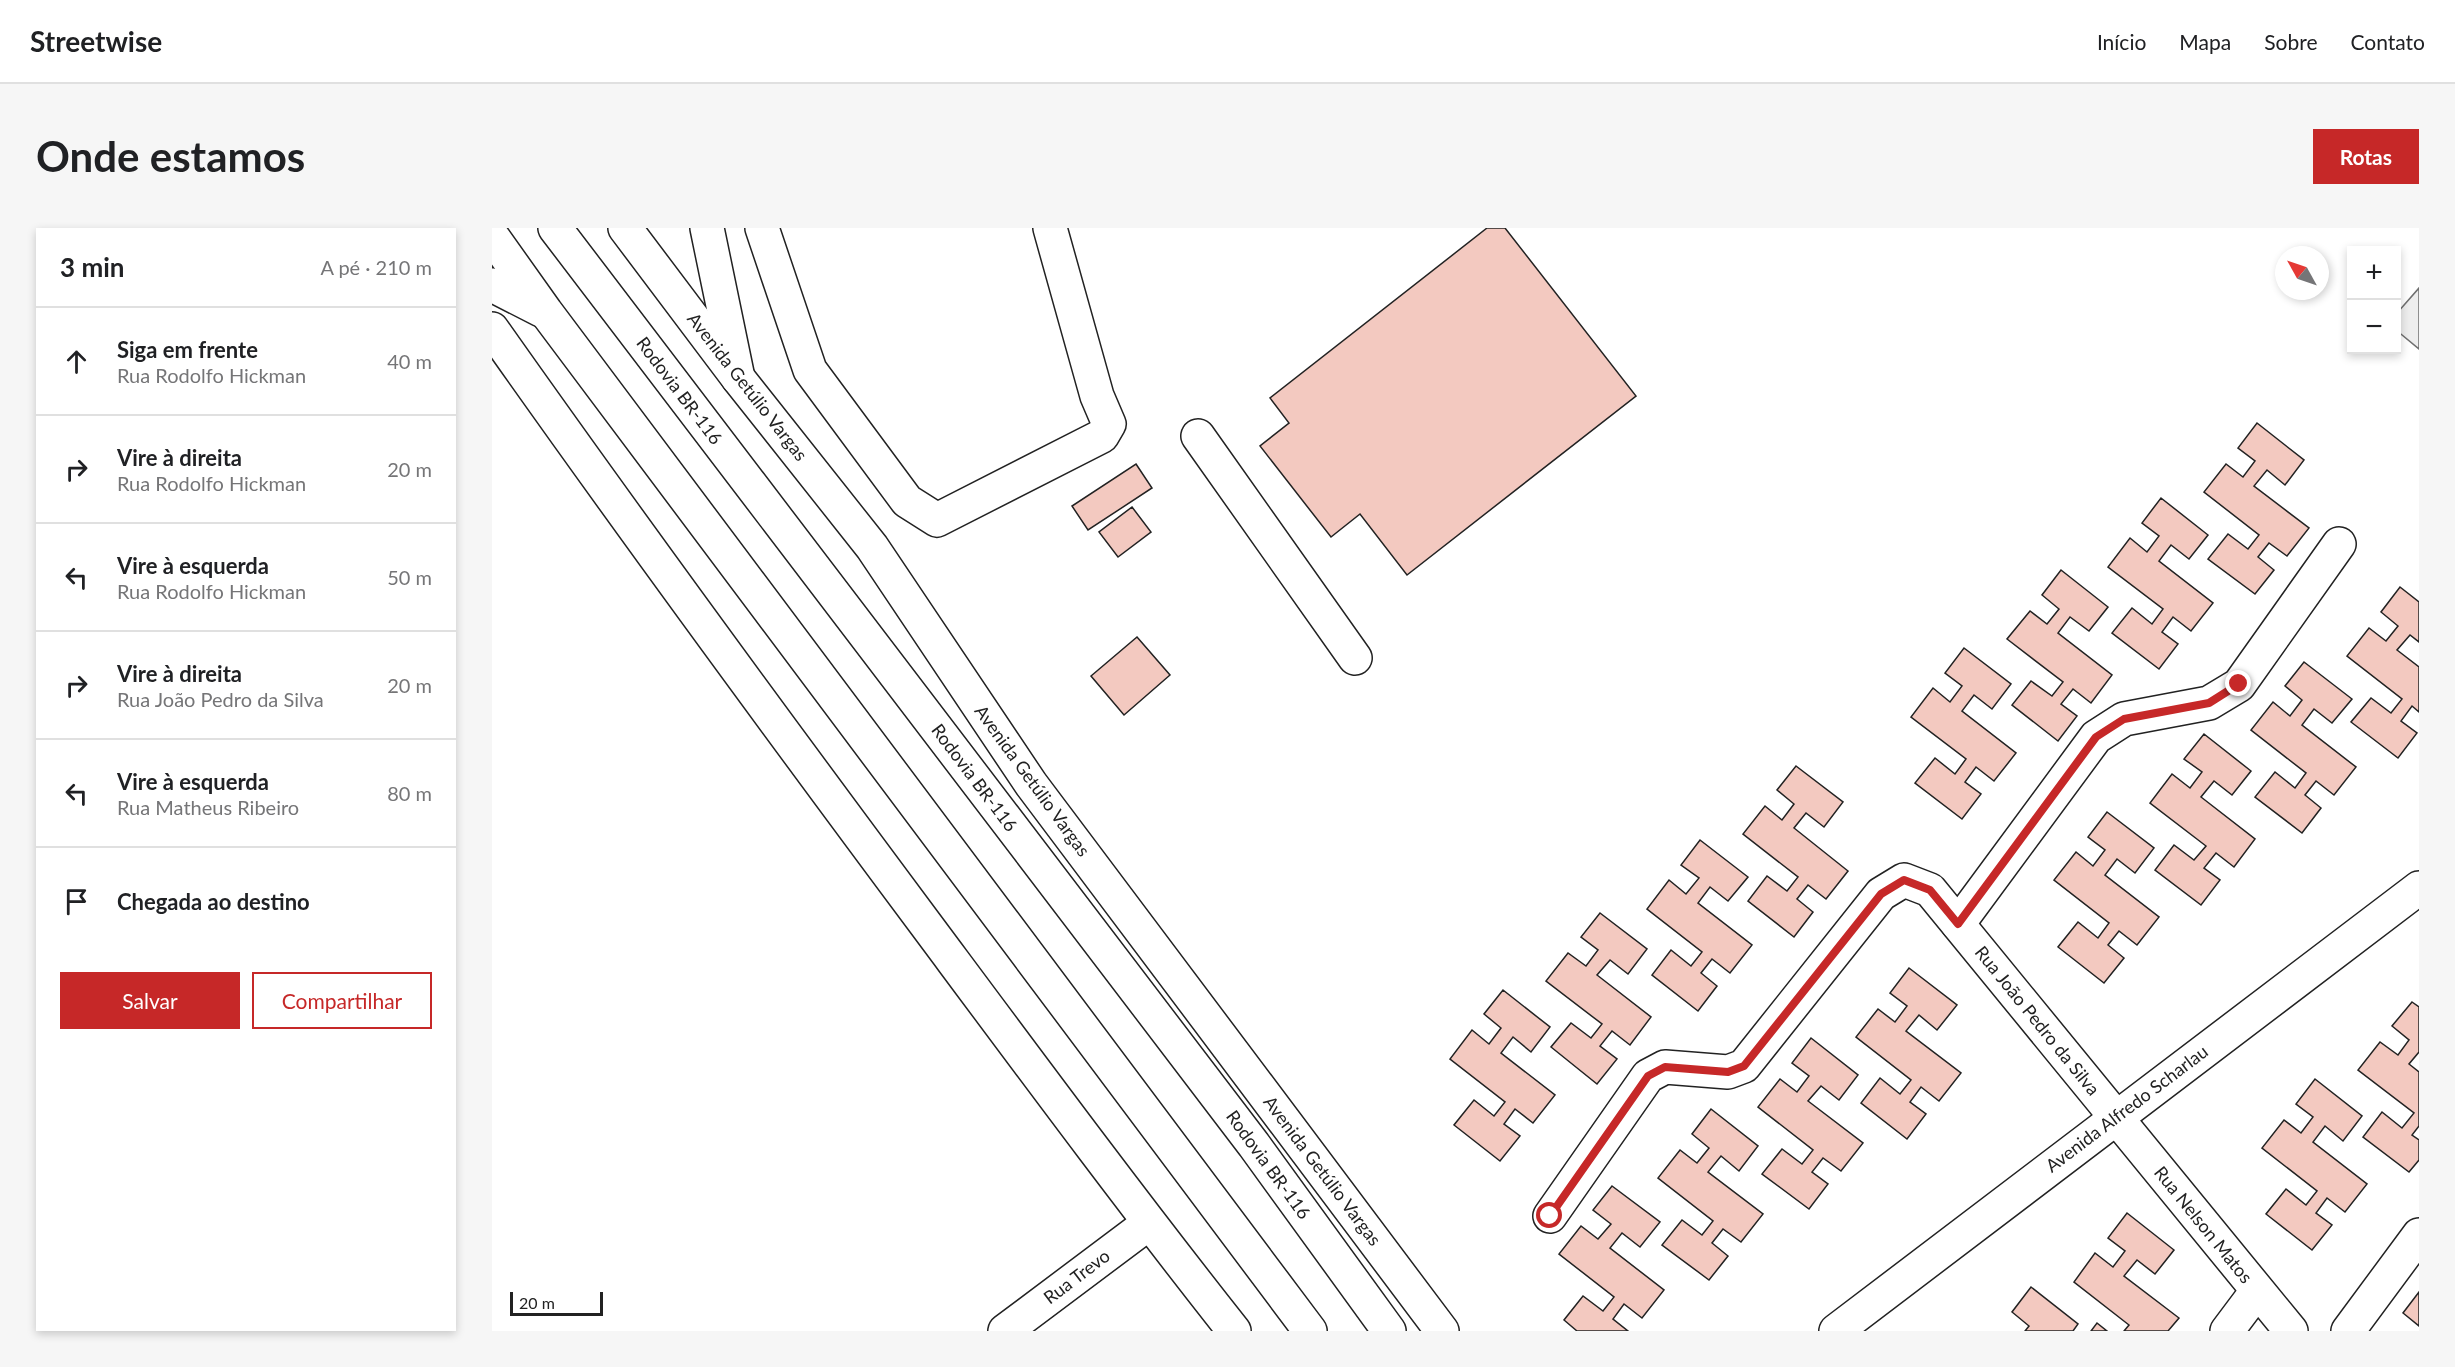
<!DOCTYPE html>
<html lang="pt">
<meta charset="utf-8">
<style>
:root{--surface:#fff;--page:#f6f6f6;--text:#202124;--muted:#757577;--line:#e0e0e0;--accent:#c62828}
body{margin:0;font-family:Lato,sans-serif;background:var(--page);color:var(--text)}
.controls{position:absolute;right:18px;top:18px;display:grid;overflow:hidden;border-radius:0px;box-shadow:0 3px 9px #0003}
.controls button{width:54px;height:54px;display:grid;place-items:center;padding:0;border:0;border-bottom:2px solid var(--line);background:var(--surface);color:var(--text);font:30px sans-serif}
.compass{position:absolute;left:1783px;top:18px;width:54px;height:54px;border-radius:50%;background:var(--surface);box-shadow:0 3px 9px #0003;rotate:310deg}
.scale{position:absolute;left:18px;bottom:15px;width:93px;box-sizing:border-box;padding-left:6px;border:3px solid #222;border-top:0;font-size:16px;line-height:21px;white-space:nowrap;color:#222;-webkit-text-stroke:4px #fff;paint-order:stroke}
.stop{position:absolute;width:18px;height:18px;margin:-14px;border:4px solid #c62828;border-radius:50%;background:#fff}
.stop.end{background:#c62828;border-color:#fff;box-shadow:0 2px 6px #0008}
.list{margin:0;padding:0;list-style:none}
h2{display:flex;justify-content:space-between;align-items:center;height:78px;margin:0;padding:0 24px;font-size:26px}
h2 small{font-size:20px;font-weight:400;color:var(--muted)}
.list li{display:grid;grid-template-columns:39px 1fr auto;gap:18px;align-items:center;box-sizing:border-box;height:108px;padding:0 24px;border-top:2px solid var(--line)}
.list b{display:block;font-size:22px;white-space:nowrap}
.list p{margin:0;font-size:20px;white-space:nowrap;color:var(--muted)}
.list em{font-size:20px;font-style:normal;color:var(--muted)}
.actions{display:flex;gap:12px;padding:18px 24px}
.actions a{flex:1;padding:14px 0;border:2px solid var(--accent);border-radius:0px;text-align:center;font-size:21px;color:var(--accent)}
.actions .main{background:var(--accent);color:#fff}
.icon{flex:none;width:33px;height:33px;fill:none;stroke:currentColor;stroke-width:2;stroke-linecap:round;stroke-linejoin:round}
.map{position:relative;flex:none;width:1927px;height:1103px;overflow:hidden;border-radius:0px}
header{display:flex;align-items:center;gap:36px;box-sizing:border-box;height:84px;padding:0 30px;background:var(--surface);border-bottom:2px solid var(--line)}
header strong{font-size:28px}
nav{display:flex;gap:33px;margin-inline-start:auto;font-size:21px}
.intro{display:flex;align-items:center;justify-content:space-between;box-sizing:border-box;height:144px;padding:0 36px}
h1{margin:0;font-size:42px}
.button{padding:15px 27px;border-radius:0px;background:var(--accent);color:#fff;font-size:21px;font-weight:700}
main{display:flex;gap:36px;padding:0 36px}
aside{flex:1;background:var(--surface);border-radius:0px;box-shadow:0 3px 9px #0003}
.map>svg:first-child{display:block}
.green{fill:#eee;stroke:#6f6f6f;stroke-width:1.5}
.building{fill:#f3c9c0;stroke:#222;stroke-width:1.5}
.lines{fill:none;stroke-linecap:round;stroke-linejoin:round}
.minor-casing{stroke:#222;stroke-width:36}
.major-casing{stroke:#222;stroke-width:36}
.highway-casing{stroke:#222;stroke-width:36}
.minor{stroke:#fff;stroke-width:33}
.major{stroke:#fff;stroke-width:33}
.highway{stroke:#fff;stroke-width:33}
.route{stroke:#c62828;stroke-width:8}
.labels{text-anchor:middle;stroke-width:4.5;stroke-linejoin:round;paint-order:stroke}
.street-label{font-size:18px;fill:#222;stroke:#fff}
</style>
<header>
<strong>Streetwise</strong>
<nav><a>Início</a><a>Mapa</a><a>Sobre</a><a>Contato</a></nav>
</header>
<div class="intro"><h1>Onde estamos</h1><a class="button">Rotas</a></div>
<main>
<aside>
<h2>3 min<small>A pé · 210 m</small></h2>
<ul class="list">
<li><svg class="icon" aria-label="ahead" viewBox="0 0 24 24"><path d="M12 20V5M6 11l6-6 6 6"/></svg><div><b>Siga em frente</b><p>Rua Rodolfo Hickman</p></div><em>40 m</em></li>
<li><svg class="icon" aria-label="right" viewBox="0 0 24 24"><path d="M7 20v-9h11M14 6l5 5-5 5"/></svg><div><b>Vire à direita</b><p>Rua Rodolfo Hickman</p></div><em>20 m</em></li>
<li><svg class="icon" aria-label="left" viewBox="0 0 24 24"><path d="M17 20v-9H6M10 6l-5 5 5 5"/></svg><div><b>Vire à esquerda</b><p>Rua Rodolfo Hickman</p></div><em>50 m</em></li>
<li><svg class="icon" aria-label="right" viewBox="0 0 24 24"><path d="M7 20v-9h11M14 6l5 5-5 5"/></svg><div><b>Vire à direita</b><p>Rua João Pedro da Silva</p></div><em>20 m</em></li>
<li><svg class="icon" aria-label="left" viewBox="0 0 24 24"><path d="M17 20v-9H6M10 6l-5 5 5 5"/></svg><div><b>Vire à esquerda</b><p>Rua Matheus Ribeiro</p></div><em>80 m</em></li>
<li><svg class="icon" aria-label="arrive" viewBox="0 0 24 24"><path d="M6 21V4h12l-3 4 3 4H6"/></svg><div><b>Chegada ao destino</b></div></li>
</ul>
<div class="actions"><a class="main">Salvar</a><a>Compartilhar</a></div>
</aside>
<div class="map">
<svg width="1927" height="1103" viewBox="0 0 1927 1103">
<rect width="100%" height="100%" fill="#fff"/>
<polygon class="green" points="1927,60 1927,121 1904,102 1905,85"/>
<g class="building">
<polygon points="995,0 1013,0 1144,168 915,347 868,286 839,309 768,218 797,195 778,170"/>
<polygon points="1765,195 1812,232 1793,257 1775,242 1762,258 1817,300 1795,328 1777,315 1766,329 1782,342 1763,366 1716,331 1736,306 1756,321 1767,307 1712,264 1734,236 1751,249 1763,233 1746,220"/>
<polygon points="644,236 660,260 596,302 580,278"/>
<polygon points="1669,270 1716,307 1697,331 1679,317 1667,333 1721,375 1699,403 1681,389 1670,404 1686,416 1667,441 1620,405 1640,380 1660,396 1671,381 1616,339 1638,310 1655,324 1667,308 1650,295"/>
<polygon points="640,279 659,304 626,329 607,304"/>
<polygon points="1569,342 1616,379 1597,403 1578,389 1566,405 1620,447 1599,475 1581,461 1569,476 1585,488 1566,513 1520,477 1539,453 1560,468 1571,454 1515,411 1538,383 1555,396 1567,381 1550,367"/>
<polygon points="1908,359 1927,374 1927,414 1918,407 1905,422 1927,439 1927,484 1920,478 1909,493 1925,505 1906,530 1859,494 1879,470 1899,485 1910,471 1855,428 1877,400 1894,413 1906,398 1889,384"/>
<polygon points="645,409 678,447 632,487 599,448"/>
<polygon points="1472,420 1519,456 1500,481 1482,467 1470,483 1524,525 1502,553 1484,539 1473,554 1489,566 1470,591 1423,555 1443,530 1463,546 1474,531 1419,489 1441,460 1458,474 1470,458 1453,445"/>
<polygon points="1812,434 1860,471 1840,495 1822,481 1810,497 1864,539 1842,567 1824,553 1813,567 1829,580 1810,605 1763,569 1783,544 1803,560 1814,545 1759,502 1781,474 1798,488 1810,472 1793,458"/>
<polygon points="1712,506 1759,543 1740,567 1722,553 1709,569 1763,611 1742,639 1724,625 1712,640 1728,652 1709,677 1663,642 1682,617 1702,632 1714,618 1658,575 1680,546 1698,560 1710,544 1692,531"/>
<polygon points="1304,538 1351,574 1332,599 1314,585 1302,600 1356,643 1334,671 1316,657 1305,671 1321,684 1302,709 1256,673 1275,648 1295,663 1306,649 1251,606 1273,578 1290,592 1302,576 1285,562"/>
<polygon points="1615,584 1662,620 1643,645 1625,631 1613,647 1667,689 1645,717 1627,703 1616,717 1632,730 1612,755 1566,719 1586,694 1606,710 1617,695 1562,652 1584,624 1601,638 1613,622 1596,609"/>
<polygon points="1208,612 1256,649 1236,673 1218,659 1206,675 1260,717 1238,745 1220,731 1209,745 1225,758 1206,783 1160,747 1179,722 1199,738 1210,724 1155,681 1177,652 1194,666 1207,650 1189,637"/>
<polygon points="1108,685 1155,721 1136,746 1118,732 1105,747 1159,789 1138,817 1120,803 1108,818 1125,831 1105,856 1059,819 1079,795 1099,810 1110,796 1054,753 1076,725 1094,738 1106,722 1089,709"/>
<polygon points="1417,740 1465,777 1445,802 1427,787 1414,803 1469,845 1447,873 1429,859 1418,874 1434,886 1415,911 1369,875 1388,850 1408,866 1419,852 1364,809 1386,781 1403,794 1415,778 1398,765"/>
<polygon points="1011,762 1058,799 1039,824 1021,809 1009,825 1063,867 1041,895 1023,881 1012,896 1028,908 1008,933 962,897 982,872 1002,888 1013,874 958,831 980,802 997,816 1009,800 992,786"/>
<polygon points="1920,774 1927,779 1927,824 1917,836 1927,844 1927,898 1920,907 1927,912 1927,932 1917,944 1871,909 1890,884 1910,900 1922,885 1866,842 1888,814 1906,827 1917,812 1900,798"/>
<polygon points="1319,810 1366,847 1347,872 1329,858 1316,873 1371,915 1349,943 1331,930 1320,944 1336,956 1317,981 1270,946 1290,921 1310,936 1321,922 1266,879 1288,851 1305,864 1317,848 1300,835"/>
<polygon points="1823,851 1870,888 1851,913 1833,898 1821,914 1875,956 1853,984 1835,970 1824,985 1840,997 1820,1022 1774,986 1794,961 1814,977 1825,963 1770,920 1792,892 1809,905 1821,889 1804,876"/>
<polygon points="1219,881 1266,918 1247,943 1229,928 1216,944 1271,986 1249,1014 1231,1001 1220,1015 1236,1028 1217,1052 1170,1017 1190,992 1210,1007 1221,993 1166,950 1188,922 1205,935 1217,920 1200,906"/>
<polygon points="1120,958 1168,994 1148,1019 1130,1005 1118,1020 1172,1062 1150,1090 1132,1076 1121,1091 1136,1103 1085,1103 1072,1092 1091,1068 1111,1083 1122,1069 1067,1026 1089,998 1106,1011 1119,996 1101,982"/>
<polygon points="1635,985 1682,1022 1663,1046 1645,1032 1632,1048 1687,1090 1676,1103 1632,1103 1637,1097 1582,1054 1603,1025 1621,1039 1633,1023 1616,1010"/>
<polygon points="1539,1059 1586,1096 1581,1103 1533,1103 1537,1098 1520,1084"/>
<polygon points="1927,1064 1927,1098 1911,1085"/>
<polygon points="1605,1095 1615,1103 1599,1103"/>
</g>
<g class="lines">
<defs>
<g id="minor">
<polyline points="215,0 246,150"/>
<polyline points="270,0 318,142 415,273 445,292 610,208 617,196 605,168 558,0"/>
<polyline points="706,208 863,430"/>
<polyline points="1466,696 1604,509 1632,491 1717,475 1747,457 1847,316"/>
<polyline points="1058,988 1156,848 1173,839 1236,844 1252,838 1389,666 1412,652 1438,662 1799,1103"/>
<polyline points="513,1103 657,995"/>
<polyline points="1344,1103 1927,660"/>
<polyline points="1735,1103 1765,1063"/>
<polyline points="1856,1103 1927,1007"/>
</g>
<g id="major">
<polyline points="133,0 246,150 380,319 539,556 950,1103"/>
<path d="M0 101C141 301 286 498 432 694 534 831 636 969 742 1103"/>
</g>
<g id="highway">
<polyline points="63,0 762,917 897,1103"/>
<polyline points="0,8 54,84 818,1103"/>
<polyline points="0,57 49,82"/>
</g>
</defs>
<use href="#minor" class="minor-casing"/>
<use href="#major" class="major-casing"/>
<use href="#highway" class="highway-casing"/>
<use href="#minor" class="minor"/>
<use href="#major" class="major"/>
<use href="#highway" class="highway"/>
</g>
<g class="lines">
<polyline class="route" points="1058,988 1156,848 1173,839 1236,844 1252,838 1389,666 1412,652 1438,662 1466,696 1604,509 1632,491 1717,475 1747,456"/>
</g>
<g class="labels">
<g class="street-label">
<text transform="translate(255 159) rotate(52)" y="6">Avenida Getúlio Vargas</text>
<text transform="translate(187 163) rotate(53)" y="6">Rodovia BR-116</text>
<text transform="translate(482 550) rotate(53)" y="6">Rodovia BR-116</text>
<text transform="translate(540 553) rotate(54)" y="6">Avenida Getúlio Vargas</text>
<text transform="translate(1545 793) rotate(51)" y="6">Rua João Pedro da Silva</text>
<text transform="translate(1635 881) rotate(-37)" y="6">Avenida Alfredo Scharlau</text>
<text transform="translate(776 937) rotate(54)" y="6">Rodovia BR-116</text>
<text transform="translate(830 943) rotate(53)" y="6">Avenida Getúlio Vargas</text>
<text transform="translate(1711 997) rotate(51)" y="6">Rua Nelson Matos</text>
<text transform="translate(585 1049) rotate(-37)" y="6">Rua Trevo</text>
</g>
</g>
</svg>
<div class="controls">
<button>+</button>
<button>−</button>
</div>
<svg class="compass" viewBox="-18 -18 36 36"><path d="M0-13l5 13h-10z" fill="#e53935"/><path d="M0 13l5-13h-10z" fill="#757577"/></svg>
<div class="scale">20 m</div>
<div class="stop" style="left:1058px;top:988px"></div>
<div class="stop end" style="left:1747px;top:456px"></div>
</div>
</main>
